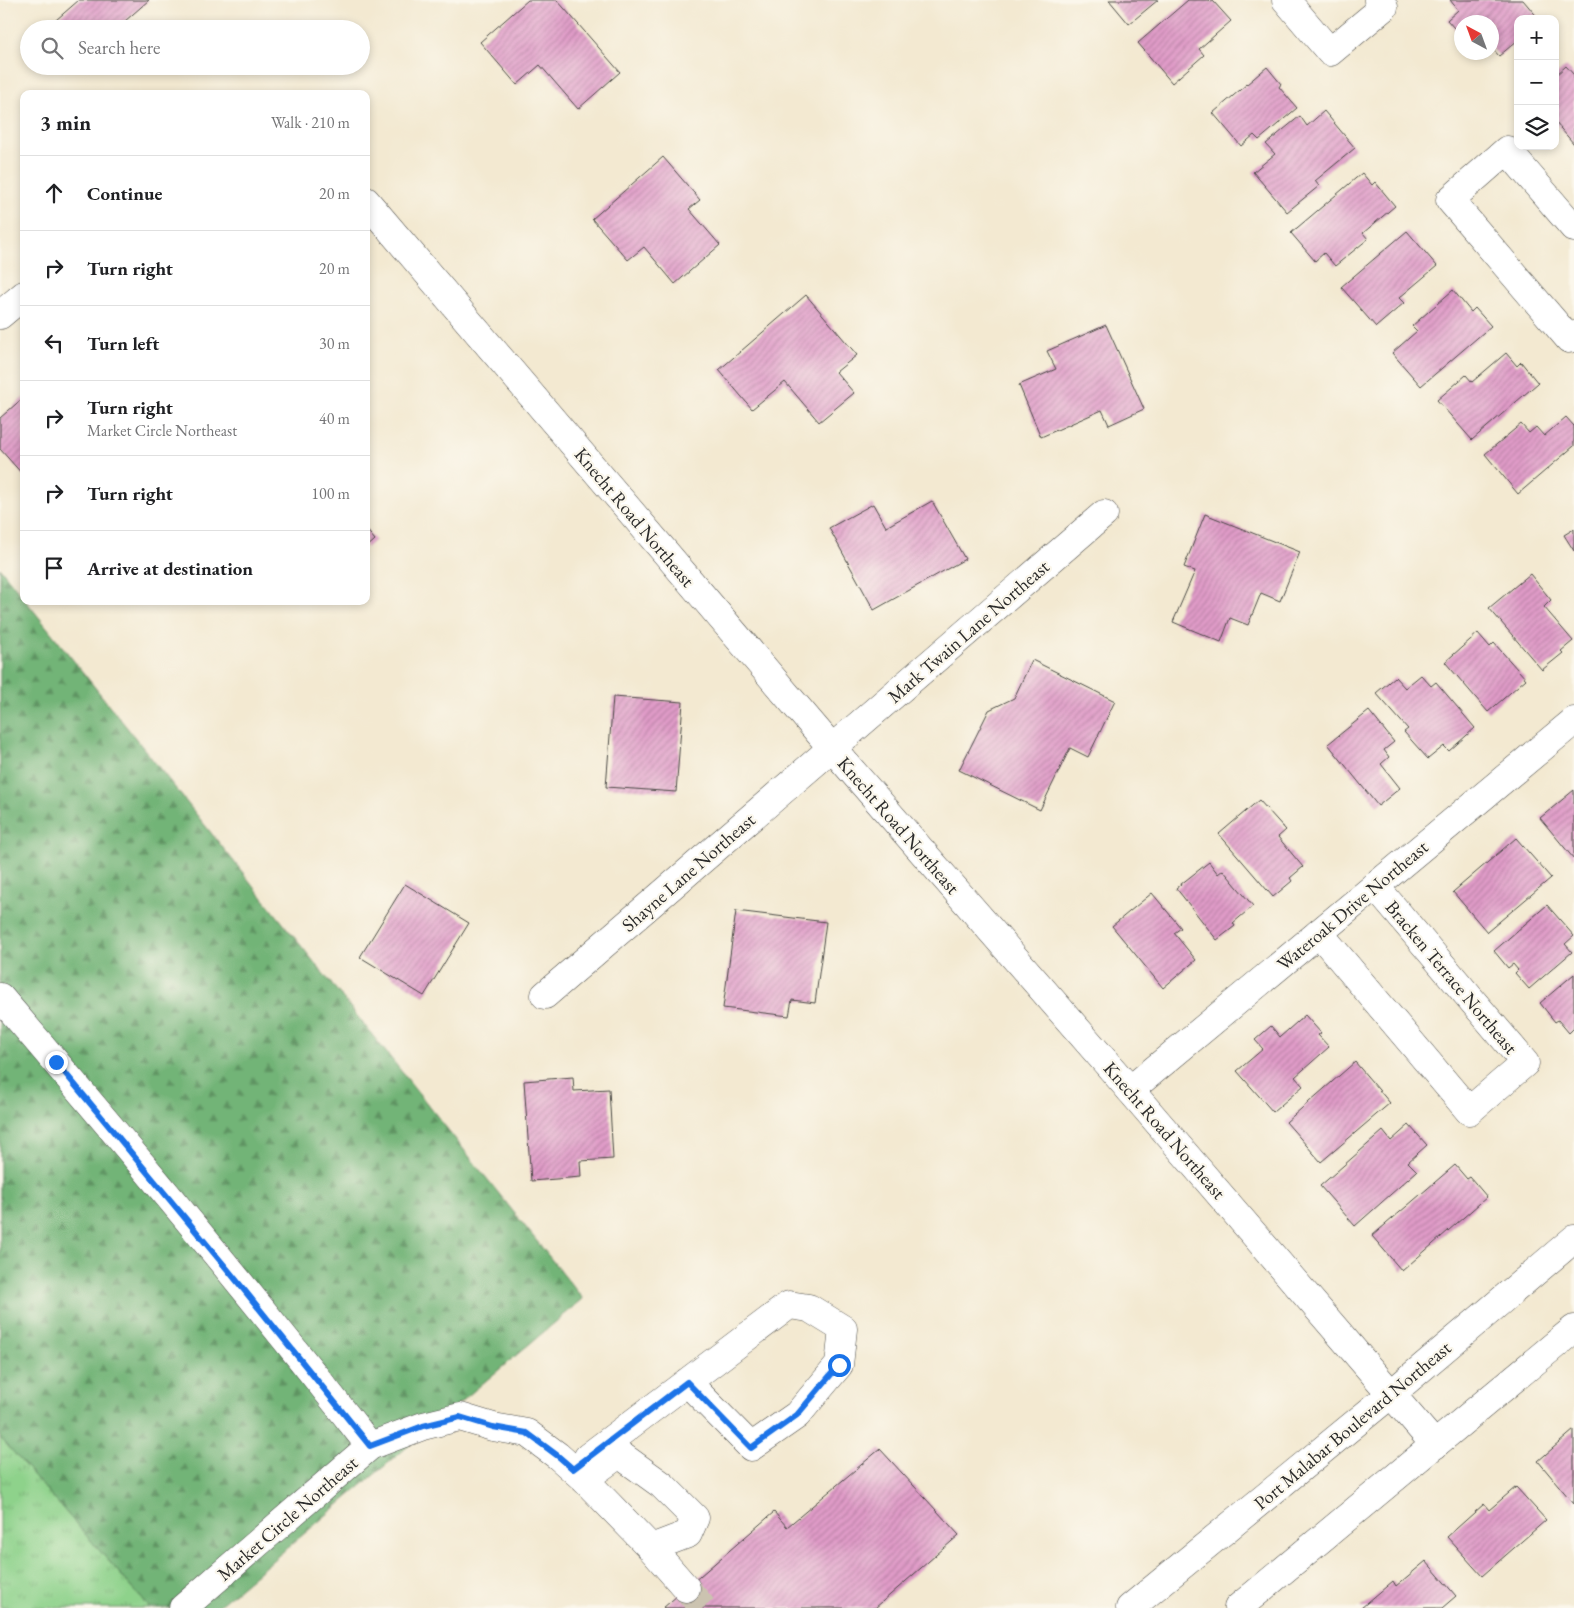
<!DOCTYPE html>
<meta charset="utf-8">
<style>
:root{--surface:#fff;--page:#f6f6f6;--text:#202124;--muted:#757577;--line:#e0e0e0}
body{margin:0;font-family:"EB Garamond",serif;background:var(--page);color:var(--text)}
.controls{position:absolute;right:15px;top:15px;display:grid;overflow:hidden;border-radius:10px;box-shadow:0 2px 8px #0003}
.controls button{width:45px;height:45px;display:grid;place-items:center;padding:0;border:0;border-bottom:1px solid var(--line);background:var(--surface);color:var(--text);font:25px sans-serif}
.compass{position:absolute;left:1454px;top:15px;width:45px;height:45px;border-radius:50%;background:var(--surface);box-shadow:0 2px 8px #0003;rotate:319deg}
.stop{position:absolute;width:15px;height:15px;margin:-11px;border:4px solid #1a73e8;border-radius:50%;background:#fff}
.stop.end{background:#1a73e8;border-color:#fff;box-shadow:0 1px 5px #0008}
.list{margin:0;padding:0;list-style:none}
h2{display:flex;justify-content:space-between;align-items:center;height:65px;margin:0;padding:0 20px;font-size:21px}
h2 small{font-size:16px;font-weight:400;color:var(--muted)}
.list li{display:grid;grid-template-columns:32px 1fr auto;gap:15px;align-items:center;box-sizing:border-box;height:75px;padding:0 20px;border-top:1px solid var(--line)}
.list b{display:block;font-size:19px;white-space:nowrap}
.list p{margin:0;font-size:16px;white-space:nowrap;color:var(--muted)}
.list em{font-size:16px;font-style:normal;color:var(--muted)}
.icon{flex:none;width:28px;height:28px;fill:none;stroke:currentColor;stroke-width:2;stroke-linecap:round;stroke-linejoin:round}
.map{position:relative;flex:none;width:1574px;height:1608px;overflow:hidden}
.search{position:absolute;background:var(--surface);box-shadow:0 2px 8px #0003;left:20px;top:20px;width:350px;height:55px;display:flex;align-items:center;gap:12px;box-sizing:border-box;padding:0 18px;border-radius:28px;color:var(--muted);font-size:19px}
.panel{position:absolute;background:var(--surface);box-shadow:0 2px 8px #0003;left:20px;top:90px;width:350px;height:515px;border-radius:10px}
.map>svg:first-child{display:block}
.grass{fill:url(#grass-tufts);stroke:#5c7e5b}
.forest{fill:url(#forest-firs);stroke:#4e7051}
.building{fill:url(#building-hatch)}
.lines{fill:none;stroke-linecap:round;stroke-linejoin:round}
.minor-tunnel{stroke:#cbc3b0;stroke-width:28;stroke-dasharray:28 14;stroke-linecap:butt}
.minor-casing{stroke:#494844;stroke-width:29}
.minor{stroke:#fff;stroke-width:28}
.route{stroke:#1a73e8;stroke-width:6}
.labels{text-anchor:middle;stroke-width:4.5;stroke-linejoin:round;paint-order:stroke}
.street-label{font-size:19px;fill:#2b2b2b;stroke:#fbf7ec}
</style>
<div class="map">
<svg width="1574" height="1608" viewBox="0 0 1574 1608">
<defs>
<pattern id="grass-tufts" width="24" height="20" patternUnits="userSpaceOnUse" patternTransform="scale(1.25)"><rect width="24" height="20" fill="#8ed28b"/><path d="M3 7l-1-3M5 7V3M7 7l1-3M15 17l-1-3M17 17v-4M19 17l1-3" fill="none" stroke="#7bb478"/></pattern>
<pattern id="forest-firs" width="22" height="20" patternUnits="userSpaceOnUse" patternTransform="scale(1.25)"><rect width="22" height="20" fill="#72b477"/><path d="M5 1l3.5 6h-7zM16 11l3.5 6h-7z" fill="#5e9362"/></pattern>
<pattern id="building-hatch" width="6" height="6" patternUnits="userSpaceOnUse" patternTransform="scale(1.25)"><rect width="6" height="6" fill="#e09bc8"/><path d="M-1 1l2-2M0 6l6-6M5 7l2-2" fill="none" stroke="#b67fa3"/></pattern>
</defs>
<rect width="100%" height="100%" fill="#fbf7ec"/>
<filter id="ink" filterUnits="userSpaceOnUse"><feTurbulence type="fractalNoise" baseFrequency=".02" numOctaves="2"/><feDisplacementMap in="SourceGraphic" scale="10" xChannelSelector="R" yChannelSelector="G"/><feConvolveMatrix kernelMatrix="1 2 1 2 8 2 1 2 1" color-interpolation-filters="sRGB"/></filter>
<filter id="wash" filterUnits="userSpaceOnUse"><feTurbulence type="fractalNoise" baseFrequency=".0096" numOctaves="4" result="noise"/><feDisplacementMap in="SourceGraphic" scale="20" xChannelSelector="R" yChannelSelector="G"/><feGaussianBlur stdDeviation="1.12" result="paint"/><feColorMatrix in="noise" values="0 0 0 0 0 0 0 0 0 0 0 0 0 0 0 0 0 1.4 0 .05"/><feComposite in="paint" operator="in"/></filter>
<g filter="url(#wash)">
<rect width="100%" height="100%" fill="#f3e9d1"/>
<polygon class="grass" points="0,1437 150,1608 0,1608"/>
<polygon class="forest" points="0,568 24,598 24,601 26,601 583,1299 216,1608 150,1608 0,1437"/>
<g id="blocks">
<g class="building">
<polygon points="79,0 149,0 116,29 63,29 56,20"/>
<polygon points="528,0 557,0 620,72 578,109 540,65 517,85 480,42"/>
<polygon points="1109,0 1158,0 1129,24"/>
<polygon points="1188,0 1209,0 1211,2 1213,1 1231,21 1199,49 1204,55 1172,83 1138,43"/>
<polygon points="1450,0 1523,0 1539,19 1518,19 1518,40 1499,56 1492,48 1492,22 1462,22 1462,37 1447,20 1458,10"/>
<polygon points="1566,66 1574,75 1574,144 1555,122 1555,76"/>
<polygon points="1267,67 1281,84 1279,87 1297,108 1259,140 1254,135 1241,146 1213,113"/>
<polygon points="1324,111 1355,148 1315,181 1319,186 1287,212 1253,172 1275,154 1266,144 1300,116 1307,126"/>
<polygon points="663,157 700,200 689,209 720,245 675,284 644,247 628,260 592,219"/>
<polygon points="1362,173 1372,185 1375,182 1395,206 1363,233 1368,239 1335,266 1324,253 1315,261 1291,233"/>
<polygon points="1407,231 1437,266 1399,298 1404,303 1376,327 1341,287"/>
<polygon points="1453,290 1471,312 1475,308 1491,326 1421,386 1392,353 1417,331 1412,326"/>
<polygon points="806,295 857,355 836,372 854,393 819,422 785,382 752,409 719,370"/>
<polygon points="1106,325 1144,409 1109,425 1102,410 1041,437 1019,385 1056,369 1047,351"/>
<polygon points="1506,353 1517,366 1521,362 1538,383 1472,440 1437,400 1466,375 1472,382"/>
<polygon points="24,397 24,476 0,449 0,418"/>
<polygon points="1566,417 1574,426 1574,446 1518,494 1485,454 1521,424 1529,433 1536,427 1544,436"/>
<polygon points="932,501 965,559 874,610 829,528 873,504 886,527"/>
<polygon points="1205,514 1300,552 1280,601 1261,593 1248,625 1230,618 1221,642 1173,622 1195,571 1184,567"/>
<polygon points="366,529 375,540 366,548"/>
<polygon points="1574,529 1574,551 1564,535"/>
<polygon points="1530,574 1551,600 1544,607 1573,641 1561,651 1563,653 1542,670 1489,608"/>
<polygon points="1478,633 1490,647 1494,643 1526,679 1488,712 1445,662"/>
<polygon points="1032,660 1115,701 1088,757 1070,748 1040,810 959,770 989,710 1014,698"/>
<polygon points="1421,675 1431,686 1436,682 1475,728 1449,751 1444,746 1428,759 1404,732 1408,729 1376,693 1395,677 1405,688"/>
<polygon points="613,697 683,702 676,792 606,787"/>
<polygon points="1369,711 1394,742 1384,750 1389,757 1381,764 1400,788 1378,806 1328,744"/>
<polygon points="1574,790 1574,859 1540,818"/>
<polygon points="1259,800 1286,830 1278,837 1303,867 1290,878 1292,881 1273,897 1219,834"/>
<polygon points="1516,838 1551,878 1487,932 1453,892"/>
<polygon points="1209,862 1218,874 1223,870 1253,906 1233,923 1235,926 1217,940 1176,888"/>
<polygon points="405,884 469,923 424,996 360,957"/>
<polygon points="1152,893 1181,928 1174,933 1196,960 1163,988 1112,926"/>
<polygon points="1547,905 1574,936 1565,944 1572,952 1529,989 1515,973 1518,970 1513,964 1508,968 1494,951"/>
<polygon points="736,911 826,922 815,1003 792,1000 789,1016 723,1008"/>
<polygon points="1574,974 1574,1028 1569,1033 1558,1020 1555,1022 1540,1003"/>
<polygon points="1305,1015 1321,1033 1318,1035 1329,1047 1295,1077 1303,1086 1273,1112 1237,1071 1263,1049 1255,1040 1271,1026 1280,1037"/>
<polygon points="1355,1062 1390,1103 1321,1162 1286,1122"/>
<polygon points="573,1077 574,1091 609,1089 613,1159 580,1161 581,1177 531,1181 524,1081"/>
<polygon points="1409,1125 1427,1145 1408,1162 1417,1171 1355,1226 1320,1186 1383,1131 1391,1141"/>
<polygon points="1455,1165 1467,1179 1470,1177 1487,1197 1402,1271 1372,1236"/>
<polygon points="1574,1430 1574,1504 1538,1461"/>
<polygon points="880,1449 959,1535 875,1608 663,1608 774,1512 787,1527"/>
<polygon points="1516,1487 1546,1520 1482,1576 1447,1537 1484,1504 1489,1510"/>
<polygon points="1426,1561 1456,1596 1442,1608 1361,1608 1393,1581 1396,1586"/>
</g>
</g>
</g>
<g filter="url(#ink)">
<use href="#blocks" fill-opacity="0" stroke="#494844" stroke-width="1"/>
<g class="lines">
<polyline class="minor-tunnel" points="686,1588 703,1608"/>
<defs>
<g id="minor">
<polyline points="1286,0 1330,52 1384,7 1378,0"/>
<polyline points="366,201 832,748 1130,1090 1435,1445"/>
<polyline points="1574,228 1507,150 1450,200 1569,339 1574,335"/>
<polyline points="0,315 24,295"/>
<polyline points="1319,933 1469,1111 1525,1063 1375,886"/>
<polyline points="545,995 1104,514"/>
<path d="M0 997C126 1144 251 1293 370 1446"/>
<polyline points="1130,1090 1574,721"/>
<polyline points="588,1457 789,1305 809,1308 843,1329 839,1365 797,1415 751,1447 687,1382"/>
<polyline points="651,1548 686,1588"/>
<polyline points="183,1608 370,1446 423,1426 460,1417 493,1427 527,1433 558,1456 584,1479 651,1548 688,1534 695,1518 662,1485 619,1454 584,1479"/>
<polyline points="1130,1608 1391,1394 1574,1239"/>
<polyline points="1238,1608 1574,1329"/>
</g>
</defs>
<use href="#minor" class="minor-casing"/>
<use href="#minor" class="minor"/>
</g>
</g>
<g class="lines" filter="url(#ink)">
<polyline class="route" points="56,1062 228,1270 370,1446 423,1426 460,1417 493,1427 527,1433 558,1456 573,1469 687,1382 751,1448 797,1415 839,1365"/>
</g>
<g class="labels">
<g class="street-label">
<text transform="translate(635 517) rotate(50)" y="7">Knecht Road Northeast</text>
<text transform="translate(968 631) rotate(-41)" y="7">Mark Twain Lane Northeast</text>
<text transform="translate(899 825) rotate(49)" y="7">Knecht Road Northeast</text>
<text transform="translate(688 872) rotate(-41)" y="7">Shayne Lane Northeast</text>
<text transform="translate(1352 905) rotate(-40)" y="7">Wateroak Drive Northeast</text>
<text transform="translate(1452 977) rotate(50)" y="7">Bracken Terrace Northeast</text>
<text transform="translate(1165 1130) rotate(49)" y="7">Knecht Road Northeast</text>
<text transform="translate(1352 1425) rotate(-40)" y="7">Port Malabar Boulevard Northeast</text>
<text transform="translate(287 1518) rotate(-41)" y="7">Market Circle Northeast</text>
</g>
</g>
</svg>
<div class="controls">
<button>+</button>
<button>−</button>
<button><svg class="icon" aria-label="layers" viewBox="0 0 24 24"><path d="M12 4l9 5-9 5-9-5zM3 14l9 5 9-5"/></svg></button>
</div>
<svg class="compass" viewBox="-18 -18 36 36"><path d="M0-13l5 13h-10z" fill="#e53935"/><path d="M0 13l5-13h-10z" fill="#757577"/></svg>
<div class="stop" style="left:839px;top:1365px"></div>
<div class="stop end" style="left:56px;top:1062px"></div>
<div class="search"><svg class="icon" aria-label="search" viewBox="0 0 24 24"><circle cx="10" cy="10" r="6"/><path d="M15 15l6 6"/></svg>Search here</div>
<section class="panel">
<h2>3 min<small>Walk · 210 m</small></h2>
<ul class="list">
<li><svg class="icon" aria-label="ahead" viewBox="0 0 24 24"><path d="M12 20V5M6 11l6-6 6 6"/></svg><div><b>Continue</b></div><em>20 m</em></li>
<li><svg class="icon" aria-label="right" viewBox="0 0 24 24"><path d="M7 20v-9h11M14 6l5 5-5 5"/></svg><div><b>Turn right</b></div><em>20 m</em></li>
<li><svg class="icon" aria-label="left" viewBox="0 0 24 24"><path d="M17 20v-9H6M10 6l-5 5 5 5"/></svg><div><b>Turn left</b></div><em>30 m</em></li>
<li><svg class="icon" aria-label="right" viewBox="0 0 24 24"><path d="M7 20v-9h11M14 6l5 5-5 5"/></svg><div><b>Turn right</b><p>Market Circle Northeast</p></div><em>40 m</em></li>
<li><svg class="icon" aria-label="right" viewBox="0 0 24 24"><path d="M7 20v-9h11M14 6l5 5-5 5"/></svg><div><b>Turn right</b></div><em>100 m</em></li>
<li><svg class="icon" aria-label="arrive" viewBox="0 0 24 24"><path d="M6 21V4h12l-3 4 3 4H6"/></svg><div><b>Arrive at destination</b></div></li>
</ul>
</section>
</div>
